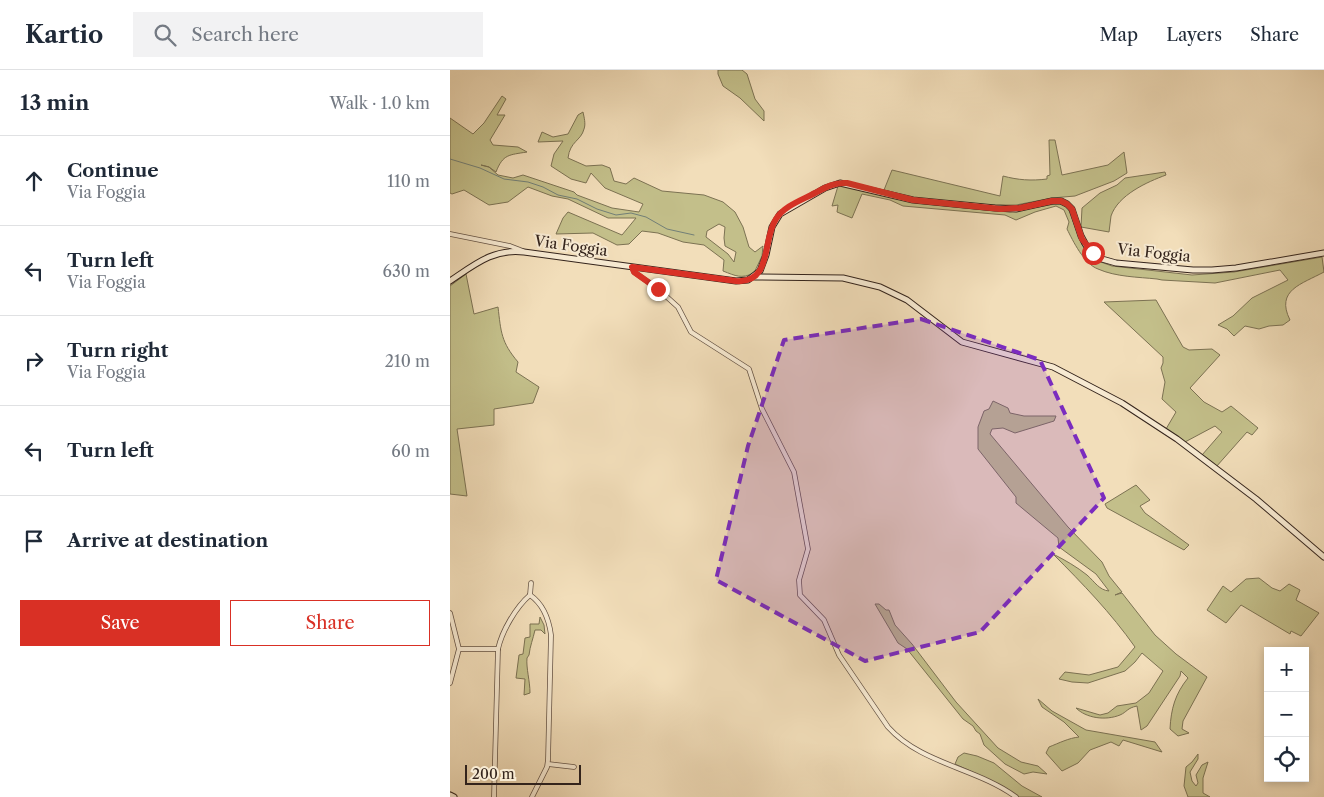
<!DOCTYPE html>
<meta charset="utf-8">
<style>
:root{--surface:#fff;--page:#f2f2f3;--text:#1f2937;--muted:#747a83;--line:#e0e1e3;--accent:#d93025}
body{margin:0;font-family:"Libre Caslon Text",serif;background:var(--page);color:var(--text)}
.controls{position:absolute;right:15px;bottom:15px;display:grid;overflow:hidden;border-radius:0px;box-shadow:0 2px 8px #0003}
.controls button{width:45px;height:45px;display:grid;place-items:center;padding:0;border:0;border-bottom:1px solid var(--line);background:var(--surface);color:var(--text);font:25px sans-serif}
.scale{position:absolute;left:15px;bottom:12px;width:116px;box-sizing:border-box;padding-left:5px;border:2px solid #34241c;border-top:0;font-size:14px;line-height:18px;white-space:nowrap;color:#34241c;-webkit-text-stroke:4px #f7ead2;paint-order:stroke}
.stop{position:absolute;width:15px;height:15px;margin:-11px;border:4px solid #d93025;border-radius:50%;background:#fff}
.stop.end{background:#d93025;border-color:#fff;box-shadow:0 1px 5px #0008}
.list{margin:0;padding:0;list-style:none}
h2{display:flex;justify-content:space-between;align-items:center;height:65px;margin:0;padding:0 20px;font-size:21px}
h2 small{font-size:16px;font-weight:400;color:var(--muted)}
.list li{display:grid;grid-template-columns:32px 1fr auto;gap:15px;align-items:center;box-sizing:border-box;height:90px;padding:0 20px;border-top:1px solid var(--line)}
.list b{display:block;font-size:19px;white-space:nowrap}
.list p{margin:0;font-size:16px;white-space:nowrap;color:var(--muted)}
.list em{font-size:16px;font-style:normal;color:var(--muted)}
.actions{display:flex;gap:10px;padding:15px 20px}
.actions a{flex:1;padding:11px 0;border:1px solid var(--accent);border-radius:0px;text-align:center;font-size:18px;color:var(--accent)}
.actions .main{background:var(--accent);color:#fff}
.icon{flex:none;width:28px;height:28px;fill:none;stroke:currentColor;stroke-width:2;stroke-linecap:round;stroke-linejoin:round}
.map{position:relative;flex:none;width:874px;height:727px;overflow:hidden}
header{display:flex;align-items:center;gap:30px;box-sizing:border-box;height:70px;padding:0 25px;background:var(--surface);border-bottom:1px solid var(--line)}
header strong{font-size:24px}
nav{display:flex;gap:28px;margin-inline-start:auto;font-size:18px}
.search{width:350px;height:45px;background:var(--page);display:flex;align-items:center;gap:12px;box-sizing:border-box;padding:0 18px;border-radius:0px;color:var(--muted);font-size:19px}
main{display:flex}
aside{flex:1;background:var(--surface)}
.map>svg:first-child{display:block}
.green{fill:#c3bf8a;stroke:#7c7253;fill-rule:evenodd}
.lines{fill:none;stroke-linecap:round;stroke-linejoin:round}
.stream{stroke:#727f77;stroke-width:1}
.street-casing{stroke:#645244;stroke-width:5.5}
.secondary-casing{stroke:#34241c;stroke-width:7}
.street{stroke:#f7ead2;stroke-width:4}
.secondary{stroke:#f7ead2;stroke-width:5}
.route{stroke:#d93025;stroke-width:6}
.marked{fill:#7b2cbf;fill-opacity:0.2;stroke:#7b2cbf;stroke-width:4;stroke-dasharray:10 6;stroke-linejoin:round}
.labels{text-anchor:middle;stroke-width:4;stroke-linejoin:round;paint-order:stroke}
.street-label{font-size:15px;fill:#34241c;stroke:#f7ead2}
</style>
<header>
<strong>Kartio</strong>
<div class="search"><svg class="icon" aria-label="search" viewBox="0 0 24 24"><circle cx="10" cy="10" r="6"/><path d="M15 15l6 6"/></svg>Search here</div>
<nav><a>Map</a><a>Layers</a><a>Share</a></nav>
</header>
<main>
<aside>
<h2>13 min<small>Walk · 1.0 km</small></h2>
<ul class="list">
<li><svg class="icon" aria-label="ahead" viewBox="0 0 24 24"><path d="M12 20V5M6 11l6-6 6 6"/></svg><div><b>Continue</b><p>Via Foggia</p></div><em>110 m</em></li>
<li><svg class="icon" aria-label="left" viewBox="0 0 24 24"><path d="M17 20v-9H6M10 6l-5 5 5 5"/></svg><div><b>Turn left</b><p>Via Foggia</p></div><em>630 m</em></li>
<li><svg class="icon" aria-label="right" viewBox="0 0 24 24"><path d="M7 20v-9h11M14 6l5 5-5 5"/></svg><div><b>Turn right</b><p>Via Foggia</p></div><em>210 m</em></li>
<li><svg class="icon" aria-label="left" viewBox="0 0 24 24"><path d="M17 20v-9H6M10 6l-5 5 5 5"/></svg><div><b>Turn left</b></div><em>60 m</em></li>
<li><svg class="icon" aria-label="arrive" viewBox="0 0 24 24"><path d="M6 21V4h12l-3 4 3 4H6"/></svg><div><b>Arrive at destination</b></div></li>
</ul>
<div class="actions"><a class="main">Save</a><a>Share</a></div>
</aside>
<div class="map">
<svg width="874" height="727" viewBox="0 0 874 727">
<rect width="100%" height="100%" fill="#f2deba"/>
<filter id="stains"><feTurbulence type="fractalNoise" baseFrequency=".004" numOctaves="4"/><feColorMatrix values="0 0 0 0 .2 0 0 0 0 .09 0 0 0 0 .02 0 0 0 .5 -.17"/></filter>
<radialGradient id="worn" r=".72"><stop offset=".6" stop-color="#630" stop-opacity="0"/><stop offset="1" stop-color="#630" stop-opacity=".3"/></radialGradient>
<g class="green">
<polygon points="268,0 292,0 297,4 305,29 314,41 314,51 290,28 273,16 268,4"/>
<path d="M52 26 56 29 47 45H55L40 70 43 75 68 77 77 82C59 85 53 84 46 102L39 97 31 95 39 97 48 105 63 108 73 105 124 122 127 125 162 138 189 142 193 134 155 118 141 103 136 113 121 109 101 96 104 84 113 71 88 72 92 62 103 67 118 64 128 45 133 42C134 47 136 54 134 59 131 71 120 71 118 88L136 96 152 95 160 98 164 111 176 114 184 108 212 121 254 125 273 132 285 142 293 157 299 177 305 182 313 176 312 186 304 203C291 209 286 206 273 201L274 190 254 175 233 172 208 163 192 161 179 174 167 175 143 163 106 164 113 148 118 142 172 165 186 148H158L118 129 102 126 78 117 58 132 39 135 14 120 2 124 0 123V48L23 64 34 53ZM269 154 275 157 274 168 275 176 286 182 284 192 278 184 256 167 257 161Z"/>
<path d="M599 70H605L612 105 658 95 674 82 677 103 664 111 625 126 602 128 566 135H541L465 128 434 120 442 100 550 126 553 106C568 110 581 111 597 109V106L600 105Z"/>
<path d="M715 102 716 105C697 112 668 125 661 146 660 151 660 157 659 162L631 157 632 138 650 123 667 115 675 108Z"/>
<path d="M388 116 402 117 466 133 535 140 560 142 605 134H612L618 138 632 175 648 191 662 196 742 205 784 202 872 187 874 202C852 214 825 220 840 250L833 255 819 256 809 259 795 256 784 266 777 259 768 255 783 246 802 228 838 210 830 200 765 213 712 210 707 209C688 207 666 207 648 199 634 194 623 171 617 159L619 152 614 140 606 136 585 142 566 150 555 145 453 136 440 130 412 124 402 148 387 142 388 135 382 136Z"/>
<path d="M16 204 24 244 48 237C51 262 51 272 68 292L66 302 89 317 83 333 44 339V355L7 359 17 426 0 424V216Z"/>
<polygon points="706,230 733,277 739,280 762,279 770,285 740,318 754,332 772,342 781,336 808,358 802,365 797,362 766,397 752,385 772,362 765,356 735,372 716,359 726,342 712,329 715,312 711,298 713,293 713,287 654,232"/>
<path d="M543 331 558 338 560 343 574 346H606L604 351 565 363 553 358 542 359 540 364 618 457 652 492 659 506 672 522 665 525 672 523 705 565 726 584 757 607 733 651 732 659 739 663 728 666 720 659C721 639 725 624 738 608L731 601 730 606 697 656 691 660 687 636C677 638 677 642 670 645 655 651 636 648 626 638L650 645 658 643 667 636 686 633 699 623 713 601 692 583 685 592 675 601 638 613 622 612 609 609 615 602 639 605 668 597 685 577C661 543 633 514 603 484 615 490 627 497 637 505 645 512 649 520 659 521L646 504 609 477 608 468 566 433V427L528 379V357L534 341 539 339Z"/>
<polygon points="686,415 700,430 690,436 695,443 739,475 734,480 657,438 655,434"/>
<polygon points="809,508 822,518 830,521 839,514 850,520 846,530 869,543 851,566 841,561 840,564 791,535 776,553 757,540 773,516 781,522 796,509"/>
<polygon points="425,534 429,534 436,540 439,540 445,555 462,574 506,632 548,678 571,692 588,696 597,704 583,702 574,704 555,694 534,675 530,664 526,661 523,656 513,649 457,579 448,573"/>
<path d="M90 547 94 555 95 564 91 560H85C83 569 80 576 79 585L77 588C76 598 80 611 80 623L74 625 75 609 66 608 69 585 73 584 75 568 80 567V554H89Z"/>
<path d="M588 629 602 641 636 660 705 672 712 682 673 670 669 676 661 672 640 680 628 693 612 701 596 683 599 677C609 673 619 668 629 667L614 652 592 637Z"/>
<polygon points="514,683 527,686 544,693 572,716 592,727 568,727 553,716 505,694 508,687"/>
<polygon points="748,684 748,689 740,702 742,711 746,716 748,713 746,705 752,695 758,692 753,708 753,723 760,727 738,727 734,716 736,697 742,692"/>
</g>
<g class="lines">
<polyline class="stream" points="0,89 30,98 54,109 78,112 93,117 108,125 127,129 147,139 166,145 181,143 196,147 217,159 244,165"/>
<defs>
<g id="street">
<polyline points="0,164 60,176 73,181"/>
<path d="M182 197 184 202 208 219 228 237 241 262 299 299 312 339 344 402 358 479 349 510 350 525 374 550 389 585 438 657C471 694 527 698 566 727"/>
<path d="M80 525C93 534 99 550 101 565L98 690 97 697 82 727"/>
<polyline points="80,525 81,513"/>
<polyline points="0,543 9,579 0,613"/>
<polyline points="9,579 48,579"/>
<polyline points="98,694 124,697"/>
<path d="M44 727 48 579C52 561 66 537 80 525"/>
</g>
<g id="secondary">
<polyline points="305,207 393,208 430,217 457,230 512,272 603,297 672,333 727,369 806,429 874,487"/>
<path d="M0 211C24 195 44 178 74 182L286 211 298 210 310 201 316 185 322 157 330 144 375 118 390 113 463 130 545 138 566 139 602 131H611L617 134 622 139 631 166 637 177 652 189 666 193 743 200H762L786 198 874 183"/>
<polyline points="0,725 4,727"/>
</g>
</defs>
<use href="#street" class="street-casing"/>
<use href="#secondary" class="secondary-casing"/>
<use href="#street" class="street"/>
<use href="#secondary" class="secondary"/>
</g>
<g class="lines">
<path class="route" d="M208 219 184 202 182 197 286 211C323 214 312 169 326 149 334 136 352 130 365 123 376 117 385 112 397 113L463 130 551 139 570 138 602 131H611L617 134 622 139 632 169 643 183"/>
</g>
<path class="marked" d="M471 249 590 290 654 428 530 562 415 591 266 510 298 376 334 270Z"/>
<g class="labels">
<g class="street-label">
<text transform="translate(121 176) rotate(8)" y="5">Via Foggia</text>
<text transform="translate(704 183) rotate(6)" y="5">Via Foggia</text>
</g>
</g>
<rect width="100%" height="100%" filter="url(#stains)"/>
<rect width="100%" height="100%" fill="url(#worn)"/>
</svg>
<div class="controls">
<button>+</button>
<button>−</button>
<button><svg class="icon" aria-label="locate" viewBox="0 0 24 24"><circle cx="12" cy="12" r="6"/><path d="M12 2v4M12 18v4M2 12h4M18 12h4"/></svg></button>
</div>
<div class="scale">200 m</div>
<div class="stop" style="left:643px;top:183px"></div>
<div class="stop end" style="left:208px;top:219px"></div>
</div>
</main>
